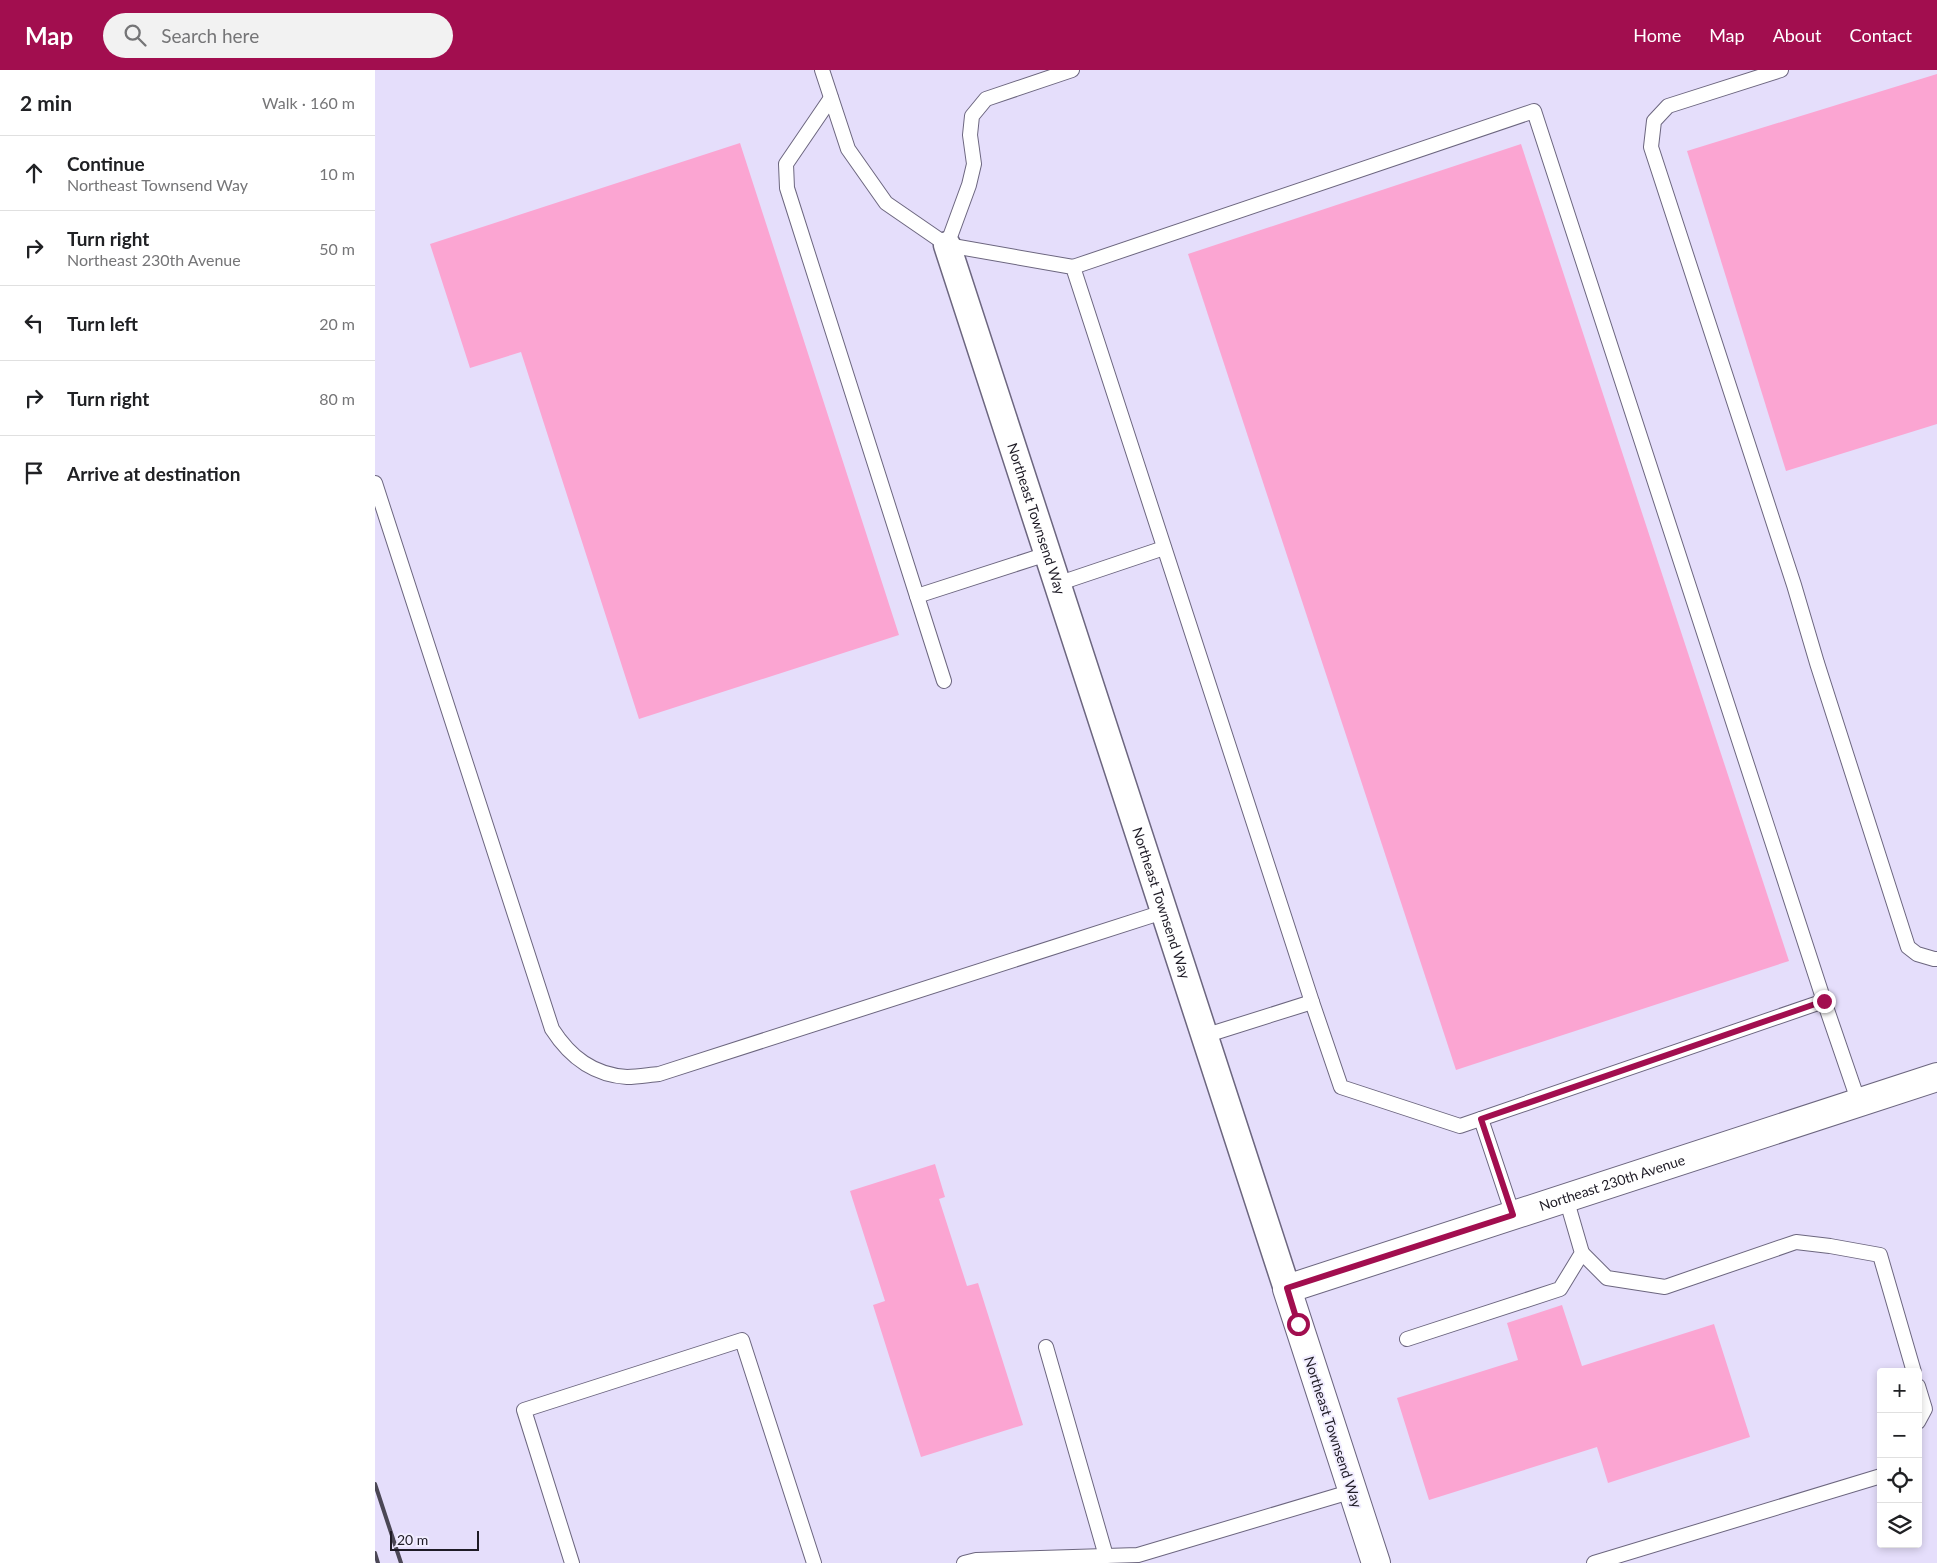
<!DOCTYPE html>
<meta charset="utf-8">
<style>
:root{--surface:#fff;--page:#f2f2f2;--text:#202124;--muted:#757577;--line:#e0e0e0;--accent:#a20e4f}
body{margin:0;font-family:Lato,sans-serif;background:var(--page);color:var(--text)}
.controls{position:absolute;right:15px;bottom:15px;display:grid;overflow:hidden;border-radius:5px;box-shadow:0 2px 8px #0003}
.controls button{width:45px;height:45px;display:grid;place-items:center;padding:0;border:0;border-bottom:1px solid var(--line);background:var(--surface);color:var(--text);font:25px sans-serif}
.scale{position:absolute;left:15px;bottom:12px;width:89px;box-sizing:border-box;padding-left:5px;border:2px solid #1e1b25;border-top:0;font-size:14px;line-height:18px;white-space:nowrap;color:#1e1b25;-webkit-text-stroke:4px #f1edff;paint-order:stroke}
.stop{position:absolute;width:15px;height:15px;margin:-11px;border:4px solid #a20e4f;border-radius:50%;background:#fff}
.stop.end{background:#a20e4f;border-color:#fff;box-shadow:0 1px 5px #0008}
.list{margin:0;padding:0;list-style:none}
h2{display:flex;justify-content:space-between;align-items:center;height:65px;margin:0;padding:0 20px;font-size:21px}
h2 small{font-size:16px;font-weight:400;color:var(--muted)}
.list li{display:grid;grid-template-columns:32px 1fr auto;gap:15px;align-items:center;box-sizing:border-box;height:75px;padding:0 20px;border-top:1px solid var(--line)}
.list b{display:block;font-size:19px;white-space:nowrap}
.list p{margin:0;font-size:16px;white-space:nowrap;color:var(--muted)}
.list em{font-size:16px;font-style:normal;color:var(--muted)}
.icon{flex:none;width:28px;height:28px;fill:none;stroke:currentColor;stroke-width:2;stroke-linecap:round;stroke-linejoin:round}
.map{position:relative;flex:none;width:1562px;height:1493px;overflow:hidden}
header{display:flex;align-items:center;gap:30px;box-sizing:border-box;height:70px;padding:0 25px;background:var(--accent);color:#fff}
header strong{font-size:24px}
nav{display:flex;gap:28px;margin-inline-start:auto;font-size:18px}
.search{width:350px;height:45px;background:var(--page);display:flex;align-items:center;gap:12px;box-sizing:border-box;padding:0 18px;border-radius:28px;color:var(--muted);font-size:19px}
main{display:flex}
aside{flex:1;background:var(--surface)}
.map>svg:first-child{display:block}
.building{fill:#fba5d2}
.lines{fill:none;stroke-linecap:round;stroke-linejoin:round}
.service-casing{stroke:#6c667f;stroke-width:16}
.minor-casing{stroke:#6c667f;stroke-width:29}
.tertiary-casing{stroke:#6c667f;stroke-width:30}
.service{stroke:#fff;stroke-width:14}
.minor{stroke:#fff;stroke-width:26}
.tertiary{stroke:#fff;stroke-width:28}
.rail{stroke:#4b4755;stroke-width:4}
.route{stroke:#a20e4f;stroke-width:6}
.labels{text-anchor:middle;stroke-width:4;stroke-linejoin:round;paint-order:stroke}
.street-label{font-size:14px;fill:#1e1b25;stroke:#f1edff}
</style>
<header>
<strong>Map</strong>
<div class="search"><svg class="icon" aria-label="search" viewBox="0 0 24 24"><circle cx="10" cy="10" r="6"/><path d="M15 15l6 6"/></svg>Search here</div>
<nav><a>Home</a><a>Map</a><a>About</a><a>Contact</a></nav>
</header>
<main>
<aside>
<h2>2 min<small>Walk · 160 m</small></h2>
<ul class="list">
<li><svg class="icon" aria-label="ahead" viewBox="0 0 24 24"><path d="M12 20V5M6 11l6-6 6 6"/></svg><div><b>Continue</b><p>Northeast Townsend Way</p></div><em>10 m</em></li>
<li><svg class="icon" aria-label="right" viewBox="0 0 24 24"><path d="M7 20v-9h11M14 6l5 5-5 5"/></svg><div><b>Turn right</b><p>Northeast 230th Avenue</p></div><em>50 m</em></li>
<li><svg class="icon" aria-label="left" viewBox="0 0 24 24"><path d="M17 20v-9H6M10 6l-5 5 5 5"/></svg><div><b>Turn left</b></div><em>20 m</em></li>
<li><svg class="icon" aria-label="right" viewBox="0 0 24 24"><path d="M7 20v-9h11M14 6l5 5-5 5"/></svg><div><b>Turn right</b></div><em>80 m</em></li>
<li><svg class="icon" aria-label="arrive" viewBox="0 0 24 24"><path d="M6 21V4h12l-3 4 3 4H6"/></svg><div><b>Arrive at destination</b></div></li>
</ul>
</aside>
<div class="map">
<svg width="1562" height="1493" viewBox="0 0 1562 1493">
<rect width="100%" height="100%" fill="#e5defb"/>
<g class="building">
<polygon points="1562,4 1562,354 1411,401 1312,81"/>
<polygon points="365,73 524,565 264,649 146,282 95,298 55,174"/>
<polygon points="1146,74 1414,891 1081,1000 813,184"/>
<polygon points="560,1094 570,1127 564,1129 592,1216 603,1213 648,1355 546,1387 498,1235 510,1231 475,1121"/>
<polygon points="1187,1235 1207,1296 1339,1254 1375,1367 1233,1413 1222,1377 1054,1430 1022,1328 1143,1290 1132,1253"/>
</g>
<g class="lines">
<defs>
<g id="service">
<polyline points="447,0 473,79 511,133 572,175 698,197 937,932 829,966"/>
<polyline points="1406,0 1293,36 1279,51 1276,77 1419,515 1442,593 1533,877 1542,884 1559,889 1562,889"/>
<polyline points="456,28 411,94 412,118 569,611"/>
<polyline points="572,175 594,115 599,94 595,65 597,46 611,29 697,0"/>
<polyline points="698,197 1159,41 1449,931 1085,1056 966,1017 937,932"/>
<path d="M0 413 177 959C195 987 218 1005 252 1007 263 1007 273 1005 284 1004L788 842"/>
<polyline points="682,514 789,478"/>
<polyline points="542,526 672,484"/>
<polyline points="1449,931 1484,1033"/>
<polyline points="1106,1049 1138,1145"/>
<polyline points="1207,1183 1232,1208 1290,1217 1421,1172 1455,1176 1505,1185 1539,1302"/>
<polyline points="1032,1269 1185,1219 1207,1183 1191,1128"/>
<polyline points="671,1277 731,1486"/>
<polyline points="1543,1316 1550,1339 1543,1352"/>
<polyline points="197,1493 149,1340 367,1270 439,1493"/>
<polyline points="589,1493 601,1490 763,1485 978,1421"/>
<polyline points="1219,1493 1506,1406"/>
</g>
<g id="minor">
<path id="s1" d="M572 175 912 1219"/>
</g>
<g id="tertiary">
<path id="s2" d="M1001 1493 912 1219 1562 1007"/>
</g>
</defs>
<use href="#service" class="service-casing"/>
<use href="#minor" class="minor-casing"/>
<use href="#tertiary" class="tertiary-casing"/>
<use href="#service" class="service"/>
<use href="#minor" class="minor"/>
<use href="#tertiary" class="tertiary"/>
<g class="rail">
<polyline points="0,1414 26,1493"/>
<polyline points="0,1483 3,1493"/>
</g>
</g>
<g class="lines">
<polyline class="route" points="923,1254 912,1218 1138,1145 1106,1049 1449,931"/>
</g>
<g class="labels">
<g class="street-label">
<text dy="5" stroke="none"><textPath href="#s1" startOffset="288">Northeast Townsend Way</textPath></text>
<text dy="5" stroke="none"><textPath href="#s1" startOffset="692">Northeast Townsend Way</textPath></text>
<text dy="5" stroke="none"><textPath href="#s2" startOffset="630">Northeast 230th Avenue</textPath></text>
<text transform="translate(958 1362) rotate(72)" y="5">Northeast Townsend Way</text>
</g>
</g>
</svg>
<div class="controls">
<button>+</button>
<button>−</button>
<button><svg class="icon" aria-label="locate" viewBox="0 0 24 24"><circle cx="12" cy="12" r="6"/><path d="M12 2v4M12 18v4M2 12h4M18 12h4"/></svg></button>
<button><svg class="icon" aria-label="layers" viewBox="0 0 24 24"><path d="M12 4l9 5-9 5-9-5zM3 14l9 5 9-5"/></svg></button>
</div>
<div class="scale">20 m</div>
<div class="stop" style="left:923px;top:1254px"></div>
<div class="stop end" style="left:1449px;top:931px"></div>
</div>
</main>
